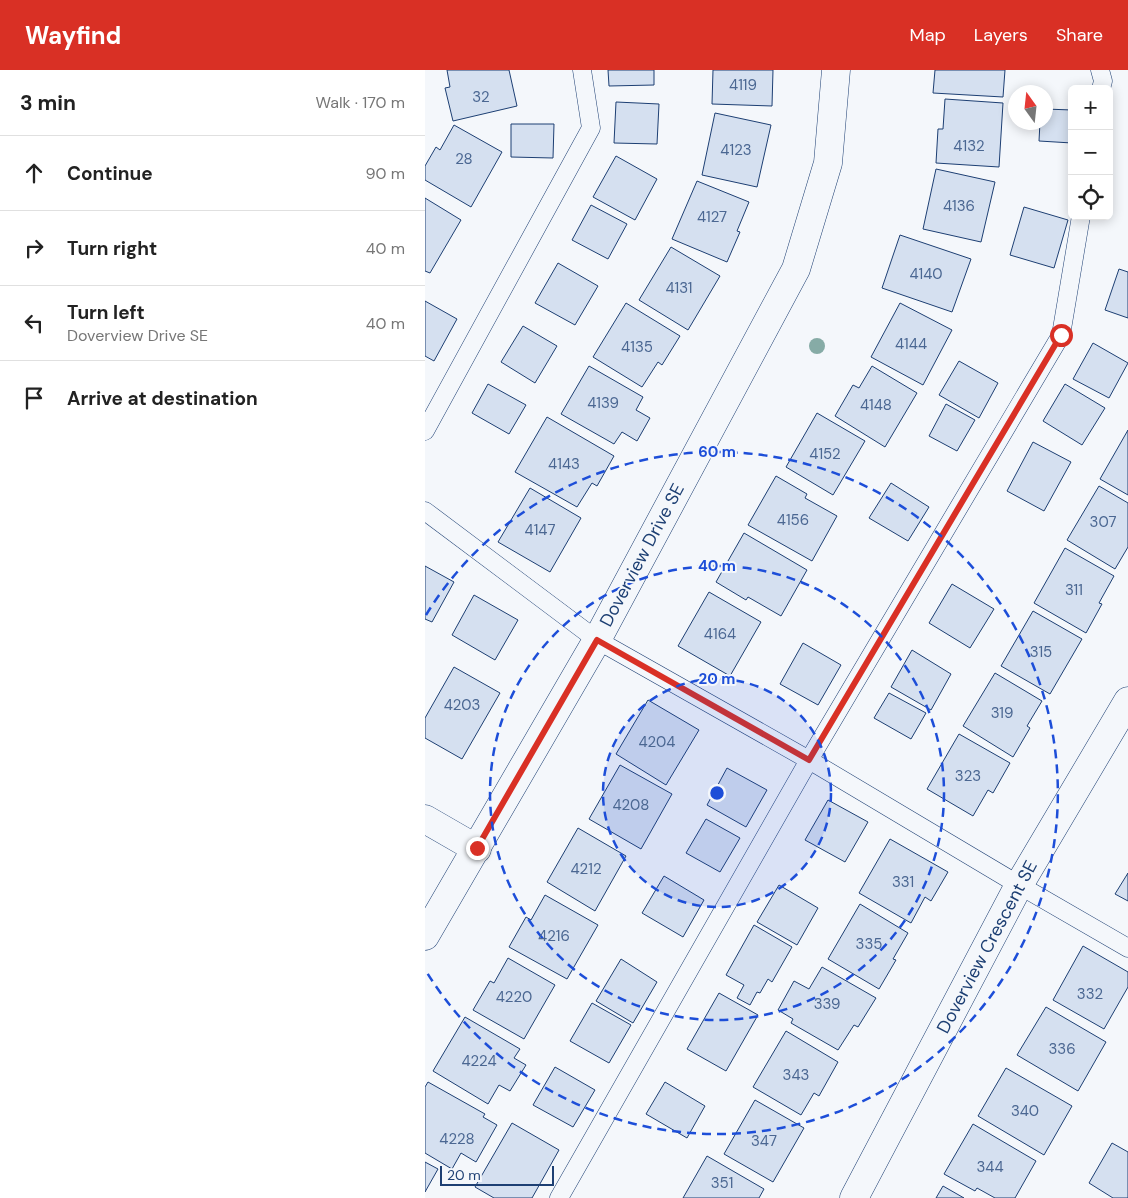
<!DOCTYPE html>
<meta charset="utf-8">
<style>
:root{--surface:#fff;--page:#f2f2f2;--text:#222;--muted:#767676;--line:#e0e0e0;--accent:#d93025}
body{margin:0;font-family:"DM Sans",sans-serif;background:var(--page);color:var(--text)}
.controls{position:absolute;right:15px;top:15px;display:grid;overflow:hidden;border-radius:8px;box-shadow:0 2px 12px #0003}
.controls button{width:45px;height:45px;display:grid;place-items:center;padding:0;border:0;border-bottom:1px solid var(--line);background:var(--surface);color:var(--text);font:25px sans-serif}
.compass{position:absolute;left:583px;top:15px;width:45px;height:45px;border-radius:50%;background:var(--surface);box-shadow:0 2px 12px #0003;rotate:345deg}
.scale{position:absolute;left:15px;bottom:12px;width:114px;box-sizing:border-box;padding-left:5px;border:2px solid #1d3f73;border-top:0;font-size:14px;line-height:18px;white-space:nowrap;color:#1d3f73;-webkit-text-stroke:4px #f4f7fb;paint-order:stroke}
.stop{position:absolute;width:15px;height:15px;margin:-11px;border:4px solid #d93025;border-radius:50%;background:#fff}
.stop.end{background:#d93025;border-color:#fff;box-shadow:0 1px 5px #0008}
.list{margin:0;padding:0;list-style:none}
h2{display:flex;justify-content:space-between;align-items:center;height:65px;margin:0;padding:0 20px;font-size:21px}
h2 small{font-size:16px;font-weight:400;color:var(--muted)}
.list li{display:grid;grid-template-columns:32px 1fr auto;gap:15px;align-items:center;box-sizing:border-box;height:75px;padding:0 20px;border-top:1px solid var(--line)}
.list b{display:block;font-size:19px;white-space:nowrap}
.list p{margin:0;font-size:16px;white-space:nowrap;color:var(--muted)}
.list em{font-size:16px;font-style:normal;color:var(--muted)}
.icon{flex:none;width:28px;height:28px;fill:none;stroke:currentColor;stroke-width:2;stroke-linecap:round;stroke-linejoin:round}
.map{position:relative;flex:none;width:703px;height:1128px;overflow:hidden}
header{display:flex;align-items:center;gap:30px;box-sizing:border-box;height:70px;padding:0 25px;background:var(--accent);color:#fff}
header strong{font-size:24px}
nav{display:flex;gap:28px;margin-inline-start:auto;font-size:18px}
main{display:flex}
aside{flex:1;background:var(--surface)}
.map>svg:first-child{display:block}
.building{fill:#d5e0f0;stroke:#1d3f73}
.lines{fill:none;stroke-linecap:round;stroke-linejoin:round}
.service-casing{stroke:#1d3f73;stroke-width:19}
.minor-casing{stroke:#1d3f73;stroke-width:29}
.service{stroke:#f4f7fb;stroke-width:18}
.minor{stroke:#f4f7fb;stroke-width:28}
.tree{fill:#86aba6}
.route{stroke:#d93025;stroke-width:6}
.ring{fill:none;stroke:#1d4ed8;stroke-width:2.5;stroke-dasharray:9 6}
.labels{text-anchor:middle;stroke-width:4;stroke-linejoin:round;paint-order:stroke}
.number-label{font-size:15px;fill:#4b6792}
.street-label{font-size:18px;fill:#1d3f73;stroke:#f4f7fb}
.centre{fill:#1d4ed8;stroke:#f4f7fb;stroke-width:2.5}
.ring-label{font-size:15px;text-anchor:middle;font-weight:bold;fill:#1d4ed8;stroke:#f4f7fb;stroke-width:4;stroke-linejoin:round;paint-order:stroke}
</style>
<header>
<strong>Wayfind</strong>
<nav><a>Map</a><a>Layers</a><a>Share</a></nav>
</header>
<main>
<aside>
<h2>3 min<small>Walk · 170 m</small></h2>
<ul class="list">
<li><svg class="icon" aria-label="ahead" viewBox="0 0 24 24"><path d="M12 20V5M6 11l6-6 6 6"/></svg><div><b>Continue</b></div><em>90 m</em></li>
<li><svg class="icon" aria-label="right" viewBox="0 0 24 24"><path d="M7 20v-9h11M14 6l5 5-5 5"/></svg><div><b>Turn right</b></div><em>40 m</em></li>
<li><svg class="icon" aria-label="left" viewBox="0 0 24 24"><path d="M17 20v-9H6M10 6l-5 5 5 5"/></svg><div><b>Turn left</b><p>Doverview Drive SE</p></div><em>40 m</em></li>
<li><svg class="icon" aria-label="arrive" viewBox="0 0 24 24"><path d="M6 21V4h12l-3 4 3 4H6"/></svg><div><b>Arrive at destination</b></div></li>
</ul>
</aside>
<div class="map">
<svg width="703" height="1128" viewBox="0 0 703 1128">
<rect width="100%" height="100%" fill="#f4f7fb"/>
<g class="building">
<polygon points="22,0 84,0 92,36 28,51 20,18 25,17"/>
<polygon points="183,0 229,0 229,15 184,16"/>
<polygon points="288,0 348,0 347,36 287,34"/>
<polygon points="510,0 580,0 578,27 508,23"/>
<polygon points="520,29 578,33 574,97 511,93 513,59 518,59"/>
<polygon points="191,32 234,34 232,74 189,73"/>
<polygon points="620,39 647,40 647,73 614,71 615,52 620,52"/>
<polygon points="290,43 346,55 332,117 277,105"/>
<polygon points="86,54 129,54 128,88 86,87"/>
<polygon points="29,55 77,82 46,137 0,110 0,96 11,77 15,80"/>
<polygon points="191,86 232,109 210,150 168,127"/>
<polygon points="511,99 570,112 556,172 498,159"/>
<polygon points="272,111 324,132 312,161 315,162 302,192 247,169"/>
<polygon points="0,128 36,150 5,203 0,201"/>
<polygon points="166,135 202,154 183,189 147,170"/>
<polygon points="599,137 643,150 629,198 585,185"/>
<polygon points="475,165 546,189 527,242 457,218"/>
<polygon points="246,177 295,206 263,260 214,230"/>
<polygon points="133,193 173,216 150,255 110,233"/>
<polygon points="694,199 703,202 703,248 680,240"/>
<polygon points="0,231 32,249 9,291 0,286"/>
<polygon points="201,233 255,266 237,295 233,292 217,317 168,287"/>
<polygon points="475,233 527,260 498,315 446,287"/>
<polygon points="98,256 132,276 110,313 76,292"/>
<polygon points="668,273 703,293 684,328 648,309"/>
<polygon points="534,291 573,313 554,348 514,325"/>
<polygon points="164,296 218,327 211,340 225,348 212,371 197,362 189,374 136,344"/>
<polygon points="447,296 492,323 460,377 410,346 428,315 434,318"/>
<polygon points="63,314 101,335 84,364 47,343"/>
<polygon points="640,314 680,338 657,375 618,351"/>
<polygon points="521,334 550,350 532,381 504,366"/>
<polygon points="392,343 440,371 408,425 361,397"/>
<polygon points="122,347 189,386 172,416 167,413 152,437 90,402"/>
<polygon points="703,360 703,425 675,409"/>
<polygon points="608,372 646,392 619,441 582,421"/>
<polygon points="351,406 382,424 380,428 412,446 387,491 323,455"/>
<polygon points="466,413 504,437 483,471 444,448"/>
<polygon points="674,416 703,433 703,477 690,499 642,470"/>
<polygon points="105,418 156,448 125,502 73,472"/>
<polygon points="319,463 382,500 356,546 323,527 321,530 291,512"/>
<polygon points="640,478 689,506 674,533 677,534 661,563 609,533"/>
<polygon points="0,496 29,512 7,552 0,549"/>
<polygon points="527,514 569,539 545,578 504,553"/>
<polygon points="284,522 336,552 305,606 253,576"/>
<polygon points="49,525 93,550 70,590 27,565"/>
<polygon points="608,541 657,569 625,624 576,596"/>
<polygon points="378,573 416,595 393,635 355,614"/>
<polygon points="487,580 526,604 506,640 466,617"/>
<polygon points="29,597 75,623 37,689 0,668 0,648"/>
<polygon points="570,603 617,631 602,656 605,658 588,687 538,656"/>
<polygon points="464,623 501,643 486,669 449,648"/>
<polygon points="223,630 274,660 241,715 191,684"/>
<polygon points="534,664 585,693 568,723 563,720 548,746 502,719"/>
<polygon points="195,695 247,724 216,779 164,749"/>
<polygon points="302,698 342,720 321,757 282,735"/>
<polygon points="403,730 443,752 420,792 380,770"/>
<polygon points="281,749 315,768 295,802 261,783"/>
<polygon points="153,758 201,786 170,841 122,812"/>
<polygon points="465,769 523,802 506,831 500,827 486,853 434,823"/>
<polygon points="703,803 703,831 690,824"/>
<polygon points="239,806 279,830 258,867 217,843"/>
<polygon points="354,815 393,838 372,875 332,852"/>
<polygon points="120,825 173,855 142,909 84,877 101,847 106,850"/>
<polygon points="435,834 483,863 468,889 471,890 454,919 403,889"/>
<polygon points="329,855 367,877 347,912 343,909 335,923 332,922 325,935 312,928 319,915 301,905"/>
<polygon points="658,876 703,902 703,917 679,959 628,930"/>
<polygon points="83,888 130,915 99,969 48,940 65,911 69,913"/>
<polygon points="196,889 232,912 208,953 171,931"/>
<polygon points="397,897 451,928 433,957 429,955 413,980 366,953 368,949 353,940 369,911 384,919"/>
<polygon points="294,923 333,945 301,1001 262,979"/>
<polygon points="167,933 206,955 184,993 145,971"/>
<polygon points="621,937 681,972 653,1021 592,985"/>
<polygon points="40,947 95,979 89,988 101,995 85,1021 74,1015 63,1034 8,1001"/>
<polygon points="361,961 413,992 394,1026 389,1023 376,1045 328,1017"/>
<polygon points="130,997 170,1020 148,1057 108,1035"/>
<polygon points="581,998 647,1036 619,1085 553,1046"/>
<polygon points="3,1012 60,1044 58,1047 72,1055 51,1092 36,1083 27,1099 0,1083 0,1017"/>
<polygon points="240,1012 280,1036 262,1068 221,1044"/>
<polygon points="330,1030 379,1058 348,1112 299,1084"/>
<polygon points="87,1053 134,1080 107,1128 69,1128 50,1117"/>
<polygon points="548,1054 611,1091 590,1128 570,1128 552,1118 550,1121 519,1104"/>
<polygon points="687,1073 703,1082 703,1128 688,1128 664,1113"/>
<polygon points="282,1086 339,1119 334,1128 258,1128"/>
<polygon points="0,1092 13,1099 0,1122"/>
<polygon points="518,1116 539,1128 511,1128"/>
</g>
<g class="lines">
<defs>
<g id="service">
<polyline points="675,0 678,11 676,19"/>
<polyline points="0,361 166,58 157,0"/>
<polyline points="0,441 172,570 384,690 594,815 703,878"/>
<polyline points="134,1128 384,690 636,265 656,146"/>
</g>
<g id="minor">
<polyline points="0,749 52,779"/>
<polyline points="0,866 172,570 371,199 403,93 411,0"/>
<polyline points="429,1128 594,815 703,631"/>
</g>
</defs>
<use href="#service" class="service-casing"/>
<use href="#minor" class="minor-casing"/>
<use href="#service" class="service"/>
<use href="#minor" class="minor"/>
</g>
<circle class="tree" cx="392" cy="276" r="8"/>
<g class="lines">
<polyline class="route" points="52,778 172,570 384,690 636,265"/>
</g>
<circle cx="292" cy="723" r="114" fill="#1d4ed8" fill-opacity=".12"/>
<g class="ring">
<circle cx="292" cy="723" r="114"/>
<circle cx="292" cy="723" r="227"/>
<path d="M1 545A341 341 0 1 1 1 901"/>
</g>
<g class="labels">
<g class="number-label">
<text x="318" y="20">4119</text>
<text x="56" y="32">32</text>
<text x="544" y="81">4132</text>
<text x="311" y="85">4123</text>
<text x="39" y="94">28</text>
<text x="534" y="141">4136</text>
<text x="287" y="152">4127</text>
<text x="501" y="209">4140</text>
<text x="254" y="223">4131</text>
<text x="486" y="279">4144</text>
<text x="212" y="282">4135</text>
<text x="178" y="338">4139</text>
<text x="451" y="340">4148</text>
<text x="400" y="389">4152</text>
<text x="139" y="399">4143</text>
<text x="368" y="455">4156</text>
<text x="678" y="457">307</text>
<text x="115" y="465">4147</text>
<text x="649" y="525">311</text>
<text x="295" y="569">4164</text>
<text x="616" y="587">315</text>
<text x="37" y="640">4203</text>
<text x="577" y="648">319</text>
<text x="232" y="677">4204</text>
<text x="543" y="711">323</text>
<text x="206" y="740">4208</text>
<text x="161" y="804">4212</text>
<text x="478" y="817">331</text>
<text x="129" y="871">4216</text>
<text x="444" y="879">335</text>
<text x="665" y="929">332</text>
<text x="89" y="932">4220</text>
<text x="402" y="939">339</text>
<text x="637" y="984">336</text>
<text x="54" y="996">4224</text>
<text x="371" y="1010">343</text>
<text x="600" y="1046">340</text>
<text x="32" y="1074">4228</text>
<text x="339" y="1076">347</text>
<text x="565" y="1102">344</text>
<text x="297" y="1118">351</text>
</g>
<g class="street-label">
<text transform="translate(217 485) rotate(-62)" y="6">Doverview Drive SE</text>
<text transform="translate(562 877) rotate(-62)" y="6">Doverview Crescent SE</text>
</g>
</g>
<circle cx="292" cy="723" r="8" class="centre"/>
<g class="ring-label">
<text x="292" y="387">60 m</text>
<text x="292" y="501">40 m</text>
<text x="292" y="614">20 m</text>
</g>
</svg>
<div class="controls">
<button>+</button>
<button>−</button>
<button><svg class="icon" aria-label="locate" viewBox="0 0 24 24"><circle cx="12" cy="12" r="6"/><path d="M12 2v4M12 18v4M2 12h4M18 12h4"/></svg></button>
</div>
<svg class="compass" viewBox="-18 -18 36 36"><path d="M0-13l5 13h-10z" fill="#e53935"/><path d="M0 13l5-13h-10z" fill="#767676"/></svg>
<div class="scale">20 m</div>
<div class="stop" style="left:636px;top:265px"></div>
<div class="stop end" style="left:52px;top:778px"></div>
</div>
</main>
